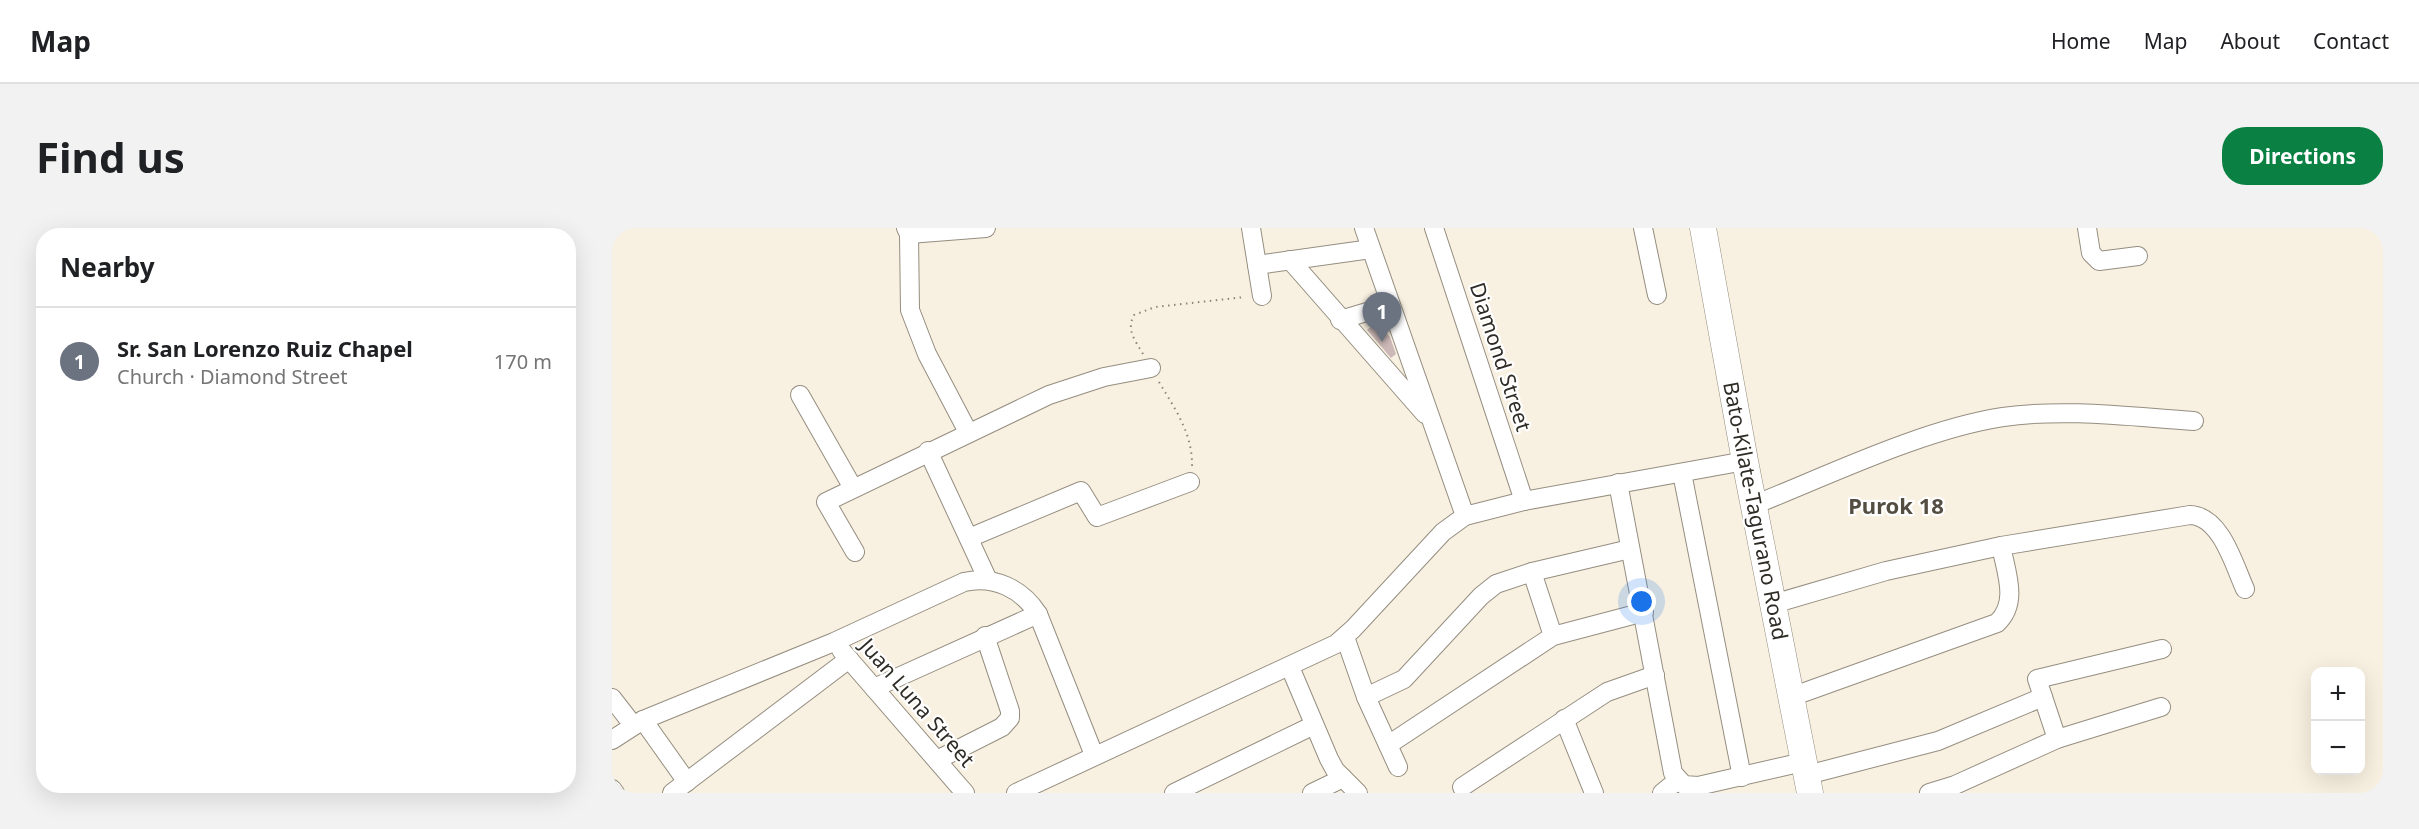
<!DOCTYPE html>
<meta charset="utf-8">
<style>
:root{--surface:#fff;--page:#f2f2f2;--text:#202124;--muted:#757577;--line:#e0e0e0;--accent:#0b8043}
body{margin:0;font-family:"Noto Sans",sans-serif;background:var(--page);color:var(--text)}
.controls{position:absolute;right:18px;bottom:18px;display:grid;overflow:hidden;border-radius:12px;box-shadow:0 6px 24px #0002}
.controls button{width:54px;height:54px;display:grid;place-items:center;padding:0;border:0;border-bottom:2px solid var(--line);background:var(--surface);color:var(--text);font:30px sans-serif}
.you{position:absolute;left:1030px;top:374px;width:21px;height:21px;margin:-15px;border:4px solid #fff;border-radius:50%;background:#1a73e8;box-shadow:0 0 0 9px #1a73e833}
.badge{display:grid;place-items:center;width:39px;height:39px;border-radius:50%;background:var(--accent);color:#fff;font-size:20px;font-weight:700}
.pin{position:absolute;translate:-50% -50px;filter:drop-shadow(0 2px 3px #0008)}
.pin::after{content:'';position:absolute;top:32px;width:21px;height:18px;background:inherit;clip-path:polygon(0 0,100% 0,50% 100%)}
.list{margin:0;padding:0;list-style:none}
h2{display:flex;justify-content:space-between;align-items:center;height:78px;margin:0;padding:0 24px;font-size:26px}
h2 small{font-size:20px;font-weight:400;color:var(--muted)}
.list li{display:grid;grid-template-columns:39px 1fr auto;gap:18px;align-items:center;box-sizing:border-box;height:108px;padding:0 24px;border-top:2px solid var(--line)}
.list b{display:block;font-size:22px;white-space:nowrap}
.list p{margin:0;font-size:20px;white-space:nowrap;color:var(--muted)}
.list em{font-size:20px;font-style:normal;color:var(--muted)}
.map{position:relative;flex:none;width:1771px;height:565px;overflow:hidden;border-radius:24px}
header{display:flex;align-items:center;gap:36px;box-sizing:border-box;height:84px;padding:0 30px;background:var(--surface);border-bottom:2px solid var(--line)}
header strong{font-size:28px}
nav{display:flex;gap:33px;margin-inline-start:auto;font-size:21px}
.intro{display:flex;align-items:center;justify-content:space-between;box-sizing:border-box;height:144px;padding:0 36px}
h1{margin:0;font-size:42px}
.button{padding:15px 27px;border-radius:24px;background:var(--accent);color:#fff;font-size:21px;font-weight:700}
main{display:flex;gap:36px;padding:0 36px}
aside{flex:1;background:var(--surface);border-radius:24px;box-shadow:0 6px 24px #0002}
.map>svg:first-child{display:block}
.building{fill:#ccb9b7}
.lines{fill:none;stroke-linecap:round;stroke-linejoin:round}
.street-casing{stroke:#958e80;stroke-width:20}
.secondary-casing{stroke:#958e80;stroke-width:27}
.path{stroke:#8b867c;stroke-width:2;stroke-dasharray:1.5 4.5;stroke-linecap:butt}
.street{stroke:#fff;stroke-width:18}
.secondary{stroke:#fff;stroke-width:26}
.labels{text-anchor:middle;stroke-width:4.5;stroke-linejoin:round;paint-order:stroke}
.street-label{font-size:21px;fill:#2f2c26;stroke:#fff}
.neighbourhood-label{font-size:22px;font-weight:bold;fill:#544d41;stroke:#fff}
</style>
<header>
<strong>Map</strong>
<nav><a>Home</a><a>Map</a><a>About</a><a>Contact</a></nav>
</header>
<div class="intro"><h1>Find us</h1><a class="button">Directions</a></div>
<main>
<aside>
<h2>Nearby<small></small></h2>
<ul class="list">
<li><span class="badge" style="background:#6b7280">1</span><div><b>Sr. San Lorenzo Ruiz Chapel</b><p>Church · Diamond Street</p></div><em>170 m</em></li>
</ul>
</aside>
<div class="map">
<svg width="1771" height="565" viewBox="0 0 1771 565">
<rect width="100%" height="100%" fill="#f8f0e0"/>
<polygon class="building" points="765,94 778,109 784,126 779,130 755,102"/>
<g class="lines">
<defs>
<g id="street">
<polyline points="294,0 297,6 298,82 315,126 356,204"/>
<polyline points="639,0 650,68"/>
<polyline points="752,0 853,288"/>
<polyline points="822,0 912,273"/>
<polyline points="1031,0 1045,67"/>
<polyline points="1475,0 1479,25 1487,33 1526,28"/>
<polyline points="297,6 374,0"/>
<polyline points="678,32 813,186"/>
<polyline points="645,37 759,21"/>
<polyline points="728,92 778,77"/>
<polyline points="188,167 241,260"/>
<polyline points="316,223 375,350"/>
<polyline points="1070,245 1130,549"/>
<polyline points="1006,255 1061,545 1072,557 1086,558 1191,534"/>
<path d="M1142 277C1217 247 1312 201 1391 189 1454 180 1520 189 1582 193"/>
<polyline points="357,310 469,263 485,289 578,254"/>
<polyline points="243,324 214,274 437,167 492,149 539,140"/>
<polyline points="920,344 941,408"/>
<path d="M1161 376 1274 343 1389 318 1578 287C1609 288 1622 337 1633 361"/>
<polyline points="733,409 754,469 786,539"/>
<polyline points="229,422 353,565"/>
<polyline points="678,439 717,531 723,542 746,565"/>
<polyline points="262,460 426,386"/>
<polyline points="754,469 792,451 869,368 884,356 920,344 1018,321"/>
<path d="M1179 469 1385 395C1407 375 1394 344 1389 318"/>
<polyline points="0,470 21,497"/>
<polyline points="952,491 982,565"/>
<polyline points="31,492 75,554"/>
<polyline points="1445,511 1425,451 1550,421"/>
<path d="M0 512 31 492 222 414 352 354C382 347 410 361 426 386L482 527"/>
<polyline points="776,517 941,408 1032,384"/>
<polyline points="325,532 390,499 398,490 398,483 373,408"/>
<polyline points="1195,547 1326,513 1431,469"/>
<polyline points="850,559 995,464 1043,447"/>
<polyline points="0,561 3,565"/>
<polyline points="60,565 237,431"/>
<polyline points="404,565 724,416 741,401 831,304 853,288 912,273 1133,233"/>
<polyline points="562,565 702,497"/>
<polyline points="700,565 731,550"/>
<polyline points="1050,565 1066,552"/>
<polyline points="1317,565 1343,557 1445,511 1549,479"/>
</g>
<polyline id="secondary" points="1091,0 1133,233 1198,565"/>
</defs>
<use href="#street" class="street-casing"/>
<use href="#secondary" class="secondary-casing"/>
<g class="path">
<path d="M531 126C523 112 514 102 522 87L543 79 633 69"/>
<path d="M547 154C563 181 581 206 580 239"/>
</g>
<use href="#street" class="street"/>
<use href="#secondary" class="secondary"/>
</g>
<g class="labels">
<g class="street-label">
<text transform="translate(888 129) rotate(72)" y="7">Diamond Street</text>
<text transform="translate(1143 283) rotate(79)" y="7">Bato-Kilate-Tagurano Road</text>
<text transform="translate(305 475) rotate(49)" y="7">Juan Luna Street</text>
</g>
<g class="neighbourhood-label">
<text x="1284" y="286">Purok 18</text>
</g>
</g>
</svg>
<div class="controls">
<button>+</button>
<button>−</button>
</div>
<div class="you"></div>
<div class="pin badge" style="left:770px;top:114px;background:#6b7280">1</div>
</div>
</main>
